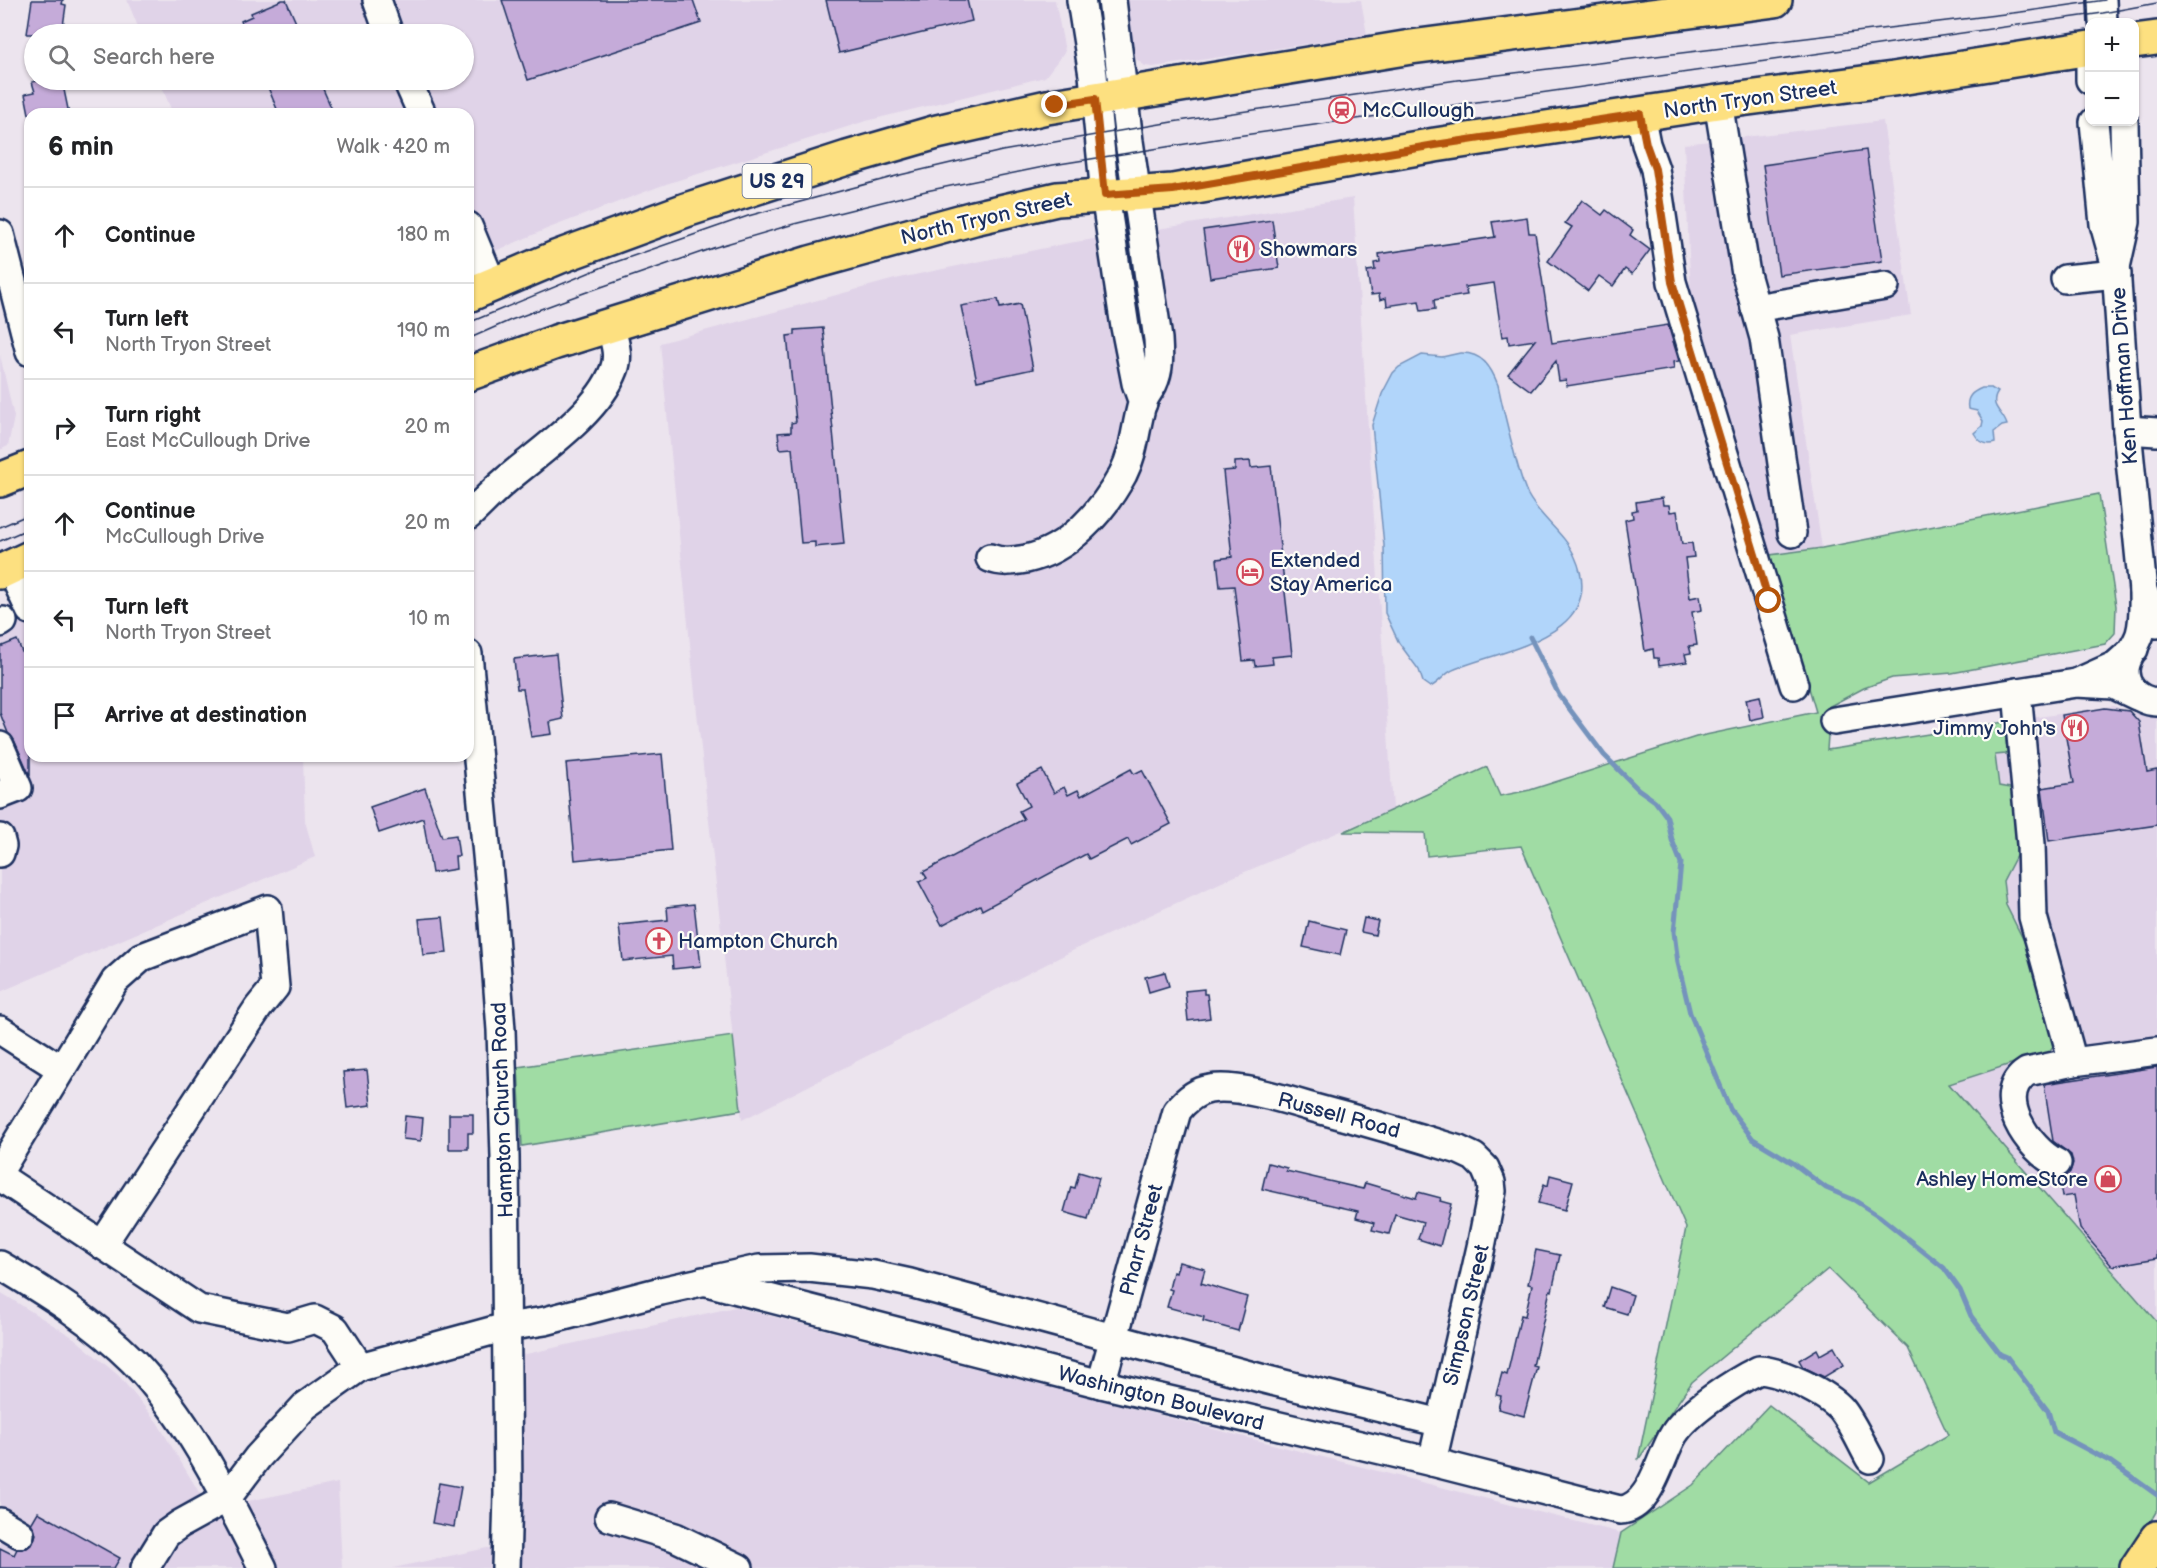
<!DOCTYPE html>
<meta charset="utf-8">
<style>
:root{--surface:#fff;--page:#f6f6f6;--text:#202124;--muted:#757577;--line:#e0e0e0}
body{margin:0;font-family:"Balsamiq Sans",sans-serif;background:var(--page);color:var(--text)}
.controls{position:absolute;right:18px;top:18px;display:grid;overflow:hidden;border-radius:12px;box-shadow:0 2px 4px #0004}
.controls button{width:54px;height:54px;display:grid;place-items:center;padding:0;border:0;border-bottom:2px solid var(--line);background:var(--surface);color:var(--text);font:30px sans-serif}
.stop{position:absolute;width:18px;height:18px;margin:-14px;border:4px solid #b45309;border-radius:50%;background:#fff}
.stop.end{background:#b45309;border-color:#fff;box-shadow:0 2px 6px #0008}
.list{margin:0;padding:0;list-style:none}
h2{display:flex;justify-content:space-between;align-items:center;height:78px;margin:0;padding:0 24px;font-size:26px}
h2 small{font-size:20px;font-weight:400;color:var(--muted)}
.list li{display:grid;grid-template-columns:39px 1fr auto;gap:18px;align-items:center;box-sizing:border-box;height:96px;padding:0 24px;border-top:2px solid var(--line)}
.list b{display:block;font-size:22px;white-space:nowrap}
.list p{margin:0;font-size:20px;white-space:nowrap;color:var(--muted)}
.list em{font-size:20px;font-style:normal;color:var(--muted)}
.icon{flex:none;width:33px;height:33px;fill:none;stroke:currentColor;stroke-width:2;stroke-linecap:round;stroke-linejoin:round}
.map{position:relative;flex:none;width:2157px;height:1568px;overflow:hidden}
.search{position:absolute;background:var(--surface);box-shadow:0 2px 4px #0004;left:24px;top:24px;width:450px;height:66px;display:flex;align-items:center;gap:15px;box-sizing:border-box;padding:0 21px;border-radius:33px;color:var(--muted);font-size:22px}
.panel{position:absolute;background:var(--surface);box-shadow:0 2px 4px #0004;left:24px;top:108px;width:450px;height:654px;border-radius:18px}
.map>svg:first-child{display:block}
.built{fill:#e0d3e8}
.green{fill:#a0dca4;stroke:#5e8681;stroke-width:1.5}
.water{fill:#b1d5fa;stroke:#7593bc;stroke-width:1.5}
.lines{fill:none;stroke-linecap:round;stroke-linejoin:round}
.stream{stroke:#7593bc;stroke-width:5}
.building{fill:#c5abd9;stroke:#1b2f5e;stroke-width:1.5}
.minor-casing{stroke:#1b2f5e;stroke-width:32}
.major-casing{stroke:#1b2f5e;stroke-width:38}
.minor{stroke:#fdfcf7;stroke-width:27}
.major{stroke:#fde080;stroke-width:33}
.tram{stroke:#1b2f5e;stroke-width:1.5}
.route{stroke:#b45309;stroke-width:8}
.labels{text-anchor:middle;stroke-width:4.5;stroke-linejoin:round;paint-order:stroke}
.shield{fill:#fdfcf7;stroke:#5f6c8c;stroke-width:1.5}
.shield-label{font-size:20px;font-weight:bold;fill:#1b2f5e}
.street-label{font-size:21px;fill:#1b2f5e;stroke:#fdfcf7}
.poi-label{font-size:21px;fill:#1b2f5e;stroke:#fdfcf7;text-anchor:start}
</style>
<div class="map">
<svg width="2157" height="1568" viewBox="0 0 2157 1568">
<rect width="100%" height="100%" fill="#ece4ee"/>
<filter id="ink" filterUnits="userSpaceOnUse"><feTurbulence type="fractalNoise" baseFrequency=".0167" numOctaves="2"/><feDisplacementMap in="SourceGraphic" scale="12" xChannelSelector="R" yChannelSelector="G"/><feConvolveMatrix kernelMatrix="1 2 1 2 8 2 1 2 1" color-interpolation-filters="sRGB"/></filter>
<g filter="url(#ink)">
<g class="built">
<polygon points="127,0 1055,0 1065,51 1045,77 866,121 666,184 549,228 468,263 468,114 173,114 159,80 464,80 464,34 141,34"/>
<polygon points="1124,0 1361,0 1367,35 1153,67 1145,66 1136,59 1132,51"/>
<polygon points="1883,121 1911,315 1790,335 1822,548 1770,555 1691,298 1684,144"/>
<polygon points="1353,198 1393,809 1233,877 1074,950 742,1120 695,694 660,343 895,279 1069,243"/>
<polygon points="0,355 14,417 8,446 0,450"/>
<polygon points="30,594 30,756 303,756 305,821 315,857 0,992 0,609"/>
<polygon points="2113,706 2147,717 2157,717 2157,1322 1949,1084 2029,1058 2045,1055 2054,1045 2054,1034 2050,1035 2026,945 2006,905 2003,881 2006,786 1999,786 1995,754 2005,754 2007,751 2004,722"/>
<polygon points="0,1292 74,1338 119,1376 157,1422 209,1509 338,1483 342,1568 0,1568"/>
<polygon points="735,1307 1621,1533 1613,1568 393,1568 487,1548 519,1546 522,1355"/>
</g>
<g class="green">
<polygon points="2099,494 2116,606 2115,633 2105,644 1952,673 1892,678 1864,688 1830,706 1827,750 2004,722 2007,751 2006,754 1995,755 1999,786 2010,788 2016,798 2018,852 2003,881 2006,905 2026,945 2050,1034 2055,1033 2054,1045 2048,1053 2029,1058 1949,1084 2157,1322 2157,1512 2124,1568 1613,1568 1621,1533 1693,1485 1769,1405 1869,1482 1948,1435 1908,1348 1828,1269 1692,1382 1638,1460 1686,1228 1521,846 1427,856 1425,833 1343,832 1487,767 1500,796 1530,790 1696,737 1816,712 1770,555 1822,548"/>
<polygon points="733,1036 741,1110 522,1146 518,1067"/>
</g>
<g class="water">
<path d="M1460 353C1482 352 1491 367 1498 385 1503 409 1509 433 1515 456 1519 469 1522 483 1528 495 1540 518 1565 533 1575 557 1610 635 1505 649 1455 669 1444 673 1440 683 1430 687L1423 682 1419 670 1399 643 1385 613 1384 545 1372 425 1382 394 1393 373 1399 367 1422 355 1442 357Z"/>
<path d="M1982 388H1991L1998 392C1988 407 2003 411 2007 425L2002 426 1994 432 1995 443C1985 446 1979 442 1974 433L1982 426 1983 421 1977 411 1968 409C1966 397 1972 392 1982 388Z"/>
</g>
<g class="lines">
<polyline class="stream" points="1530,637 1559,695 1604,755 1638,789 1655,801 1667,817 1672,840 1681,863 1674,932 1678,963 1690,1013 1730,1109 1753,1139 1793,1163 1826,1188 1854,1200 1879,1216 1944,1268 1960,1290 1971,1316 2000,1354 2007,1357 2048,1411 2054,1432 2111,1462 2157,1495"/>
</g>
<g class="building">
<polygon points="32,0 63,0 62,4 66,5 63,26 53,24 52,34 27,34"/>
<polygon points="282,0 286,0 301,34 246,34 241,21 252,16 251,13"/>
<polygon points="502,0 693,0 701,23 528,80"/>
<polygon points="826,0 967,0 972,21 839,53"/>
<polygon points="43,80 62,80 69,114 29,114 25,94 35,92 32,82"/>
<polygon points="265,80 319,80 334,114 279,114"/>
<polygon points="1866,150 1882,261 1779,275 1763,165"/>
<polygon points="1582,200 1602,215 1606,210 1633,230 1630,235 1650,250 1632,274 1625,269 1613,286 1599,276 1588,291 1548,261 1572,227 1565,223"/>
<polygon points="1527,217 1529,233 1535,233 1552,343 1668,325 1679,361 1673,362 1674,369 1567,386 1566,380 1559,381 1556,361 1531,391 1508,374 1535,340 1509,344 1508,336 1502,337 1494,283 1465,287 1467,295 1434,300 1435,309 1421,311 1419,301 1387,306 1386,298 1380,300 1379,294 1371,295 1367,271 1375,270 1374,263 1380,262 1379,254 1495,237 1492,222"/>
<polygon points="1272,220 1279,268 1210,278 1203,230"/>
<polygon points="998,299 1000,308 1020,304 1033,369 977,381 961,306"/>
<polygon points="823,328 844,544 815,547 815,542 801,543 792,448 780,449 778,433 791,432 791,423 796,422 787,336 795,335 795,330"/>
<polygon points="1250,461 1251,468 1271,466 1292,655 1272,657 1273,664 1255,666 1254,660 1243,661 1234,586 1220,587 1217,559 1232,557 1223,471 1235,470 1235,462"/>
<polygon points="1662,498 1663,505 1669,505 1670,512 1677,511 1682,544 1692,543 1694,557 1685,558 1690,598 1700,596 1702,610 1692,612 1697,645 1689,646 1691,653 1685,654 1687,662 1659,666 1658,658 1654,658 1653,649 1645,651 1625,520 1633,518 1632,511 1637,510 1636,502"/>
<polygon points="17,640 30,671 30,776 14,740 8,733 0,713 0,647"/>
<polygon points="556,654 563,719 550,722 552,734 531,737 523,689 517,689 514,659"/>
<polygon points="1760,696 1764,717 1750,720 1746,699"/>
<polygon points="2105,708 2129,711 2139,722 2147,772 2157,770 2157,825 2049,841 2042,788 2074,783 2062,715"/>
<polygon points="662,754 671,850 575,860 566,763"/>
<polygon points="1131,769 1134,774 1142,770 1171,824 1131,845 1128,839 1089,859 1086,854 982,910 980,905 942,925 919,882 927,878 923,872 1024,819 1019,811 1029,806 1017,783 1042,770 1054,793 1064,787 1068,795 1078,790 1081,796"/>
<polygon points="425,788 442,837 456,835 459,856 455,856 456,869 432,873 423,818 379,833 370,807"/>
<polygon points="694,904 701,966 673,969 672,956 623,961 619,925 668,920 667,907"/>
<polygon points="443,917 447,953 423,955 419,919"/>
<polygon points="1364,918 1378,921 1375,935 1361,932"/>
<polygon points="1309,921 1346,930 1340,955 1303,947"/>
<polygon points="1165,972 1169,986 1149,992 1145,977"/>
<polygon points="1204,989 1204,994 1207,994 1210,1018 1188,1021 1185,991"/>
<polygon points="2157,1067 2157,1258 2112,1266 2080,1229 2074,1195 2062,1197 2059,1178 2065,1177 2070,1172 2073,1163 2071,1155 2053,1141 2044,1084"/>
<polygon points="367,1070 371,1105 347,1108 343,1072"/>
<polygon points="449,1114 473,1114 473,1133 468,1133 468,1149 449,1149"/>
<polygon points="405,1116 423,1118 421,1141 403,1139"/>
<polygon points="1268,1163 1287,1168 1286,1171 1363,1189 1365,1183 1416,1198 1418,1192 1441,1198 1440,1201 1451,1204 1440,1246 1418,1239 1423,1222 1395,1214 1389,1234 1372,1230 1374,1223 1356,1218 1358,1211 1262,1189"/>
<polygon points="1079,1172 1099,1178 1088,1219 1064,1212 1071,1187 1075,1188"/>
<polygon points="1550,1175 1573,1181 1565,1210 1538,1203 1544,1184 1548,1186"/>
<polygon points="1536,1250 1560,1255 1552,1291 1550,1290 1533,1366 1537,1367 1524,1416 1498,1409 1501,1396 1496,1395 1502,1373 1507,1375 1521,1315 1525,1316 1532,1285 1528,1284"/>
<polygon points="1179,1262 1205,1269 1201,1283 1247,1297 1238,1331 1203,1321 1204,1317 1167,1307 1172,1290 1169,1289 1173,1272 1176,1273"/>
<polygon points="1610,1287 1633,1295 1627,1314 1604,1307"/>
<polygon points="1834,1347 1844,1365 1824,1377 1803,1367 1799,1360 1817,1349 1820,1355"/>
<polygon points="439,1483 461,1487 454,1527 432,1523"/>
<polygon points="38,1512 120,1558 114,1568 0,1568 0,1548 14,1555 17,1549 27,1548 33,1543 36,1534 31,1524"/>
</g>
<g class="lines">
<defs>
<g id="minor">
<polyline points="377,0 389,34"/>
<polyline points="1081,0 1093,75 1105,195 1125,327 1136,383 1143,403"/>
<polyline points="2102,0 2103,22"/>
<polyline points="2090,67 2090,80"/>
<polyline points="407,80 422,114"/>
<polyline points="1718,102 1746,274 1764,338 1792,533"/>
<polyline points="1640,114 1646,144 1655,169 1672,282 1794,685"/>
<polyline points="2094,122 2104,224 2116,267 2126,222 2124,122"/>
<polyline points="468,226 492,284"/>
<polyline points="0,234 30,352"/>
<polyline points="2116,267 2127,430 2143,591"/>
<polyline points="2065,279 2117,274"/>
<polyline points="1755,308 1885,286"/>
<polyline points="2127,430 2157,432"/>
<path d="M468 516C480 505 492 492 505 481 540 451 597 414 614 370 620 355 614 340 610 325"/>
<path d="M990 558C1002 563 1014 561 1026 559 1069 550 1103 511 1123 474 1135 450 1135 429 1142 404 1144 397 1150 390 1153 384 1160 369 1159 355 1158 339L1129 141 1112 0"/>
<polyline points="10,567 30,610"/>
<polyline points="0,623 3,621"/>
<path d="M2157 624 2143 591C2143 606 2144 620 2140 634 2137 644 2129 653 2126 664 2121 684 2137 701 2157 702"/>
<polyline points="2134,649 2116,665 2076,683 2114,685 2137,696"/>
<polyline points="468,654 492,908 501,1030 505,1157 508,1493 506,1568"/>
<polyline points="2017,692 2031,844 2033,917 2073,1062 2157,1051"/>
<polyline points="1834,721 2076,683"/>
<polyline points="0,746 18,788 0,795"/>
<polyline points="0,838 2,846 0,853"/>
<polyline points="0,1030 61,1069"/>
<path d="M2057 1163C2029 1150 1991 1095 2027 1072L2073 1062"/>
<polyline points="0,1170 115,981 142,957 268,909 275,987 258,1008 102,1245"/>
<polyline points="0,1177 199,1309 288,1327 315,1319 335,1329 360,1367 305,1406 258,1457 227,1498 180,1524 166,1534 145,1568"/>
<path d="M0 1265C47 1293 94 1322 133 1361 190 1420 226 1495 263 1568"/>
<path d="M703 1281 1101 1384 1432 1462 1620 1510C1651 1509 1660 1456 1674 1434 1688 1412 1734 1382 1759 1370 1781 1371 1827 1393 1842 1410 1853 1424 1861 1443 1870 1459"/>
<polyline points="360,1367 506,1327 545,1321 661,1291 759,1269 809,1268 873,1275 910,1283 1264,1379 1441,1423"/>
<path d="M1101 1384 1177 1111C1185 1101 1197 1091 1210 1089 1237 1084 1287 1100 1314 1108 1363 1121 1411 1135 1459 1150L1474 1157 1485 1168 1491 1182 1492 1191 1481 1247 1432 1462"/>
<polyline points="609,1517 675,1537 739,1568"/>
<polyline points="0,1522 20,1534"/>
</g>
<g id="major">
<polyline points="2134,41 2157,38"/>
<polyline points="468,295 558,257 686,210 847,158 937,132 1047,107 1411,47 1775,0"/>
<polyline points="468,374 556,342 810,263 974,218 1057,199 1173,191 1435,145 1718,102 1893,79 2090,48"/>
<polyline points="0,480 30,468"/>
<polyline points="0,572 30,558"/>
<polyline points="2137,1568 2157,1538"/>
</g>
</defs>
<use href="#minor" class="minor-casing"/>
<use href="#major" class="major-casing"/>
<use href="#minor" class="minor"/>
<use href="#major" class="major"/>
<g class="tram">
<polyline points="468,323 610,264 748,216 900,175 1002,151 1172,122 1457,80 2021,12 2105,0"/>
<polyline points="468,339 511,320 584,293 716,247 794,224 926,191 1053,165 1223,138 2103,13 2157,3"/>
<polyline points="0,527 30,514"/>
<polyline points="0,541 30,528"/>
</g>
</g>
</g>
<g class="lines" filter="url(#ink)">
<polyline class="route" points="1055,105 1095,99 1105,195 1173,190 1435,145 1640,114 1646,144 1655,169 1672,282 1769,601"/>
</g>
<defs>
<symbol id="station-ring" viewBox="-11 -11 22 22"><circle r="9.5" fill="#fdfcf7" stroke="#d1495b" stroke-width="1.5"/><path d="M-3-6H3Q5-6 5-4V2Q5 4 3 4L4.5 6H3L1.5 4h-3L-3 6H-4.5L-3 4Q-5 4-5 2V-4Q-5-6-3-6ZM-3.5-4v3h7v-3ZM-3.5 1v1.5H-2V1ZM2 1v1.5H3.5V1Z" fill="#d1495b"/></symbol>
<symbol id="restaurant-ring" viewBox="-11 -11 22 22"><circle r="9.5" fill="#fdfcf7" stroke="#d1495b" stroke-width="1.5"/><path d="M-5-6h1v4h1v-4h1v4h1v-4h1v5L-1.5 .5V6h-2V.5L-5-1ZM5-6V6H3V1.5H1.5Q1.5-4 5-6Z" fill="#d1495b"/></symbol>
<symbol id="hotel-ring" viewBox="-11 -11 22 22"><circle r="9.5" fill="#fdfcf7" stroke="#d1495b" stroke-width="1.5"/><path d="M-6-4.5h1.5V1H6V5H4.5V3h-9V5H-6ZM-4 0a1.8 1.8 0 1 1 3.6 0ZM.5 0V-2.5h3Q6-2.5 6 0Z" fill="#d1495b"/></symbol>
<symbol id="church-ring" viewBox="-11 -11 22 22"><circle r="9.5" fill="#fdfcf7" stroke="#d1495b" stroke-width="1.5"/><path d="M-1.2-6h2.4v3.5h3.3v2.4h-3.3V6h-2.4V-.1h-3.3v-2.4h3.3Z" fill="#d1495b"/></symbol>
<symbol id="shop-ring" viewBox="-11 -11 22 22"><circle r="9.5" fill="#fdfcf7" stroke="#d1495b" stroke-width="1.5"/><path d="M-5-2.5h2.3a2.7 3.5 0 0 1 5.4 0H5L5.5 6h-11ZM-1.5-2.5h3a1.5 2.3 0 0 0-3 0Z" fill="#d1495b"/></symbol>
</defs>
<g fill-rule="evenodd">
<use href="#station-ring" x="1327" y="95" width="30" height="30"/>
<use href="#restaurant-ring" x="1226" y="234" width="30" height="30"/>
<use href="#hotel-ring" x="1235" y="557" width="30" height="30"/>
<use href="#restaurant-ring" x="2060" y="713" width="30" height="30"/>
<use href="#church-ring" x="644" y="926" width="30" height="30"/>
<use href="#shop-ring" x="2093" y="1164" width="30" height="30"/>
</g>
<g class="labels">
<rect class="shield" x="742.5" y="164" width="69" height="34" rx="4.5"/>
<g class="shield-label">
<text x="777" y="188">US 29</text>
</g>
<g class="street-label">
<text transform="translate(1750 99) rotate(-8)" y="7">North Tryon Street</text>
<text transform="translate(986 218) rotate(-13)" y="7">North Tryon Street</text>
<text transform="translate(2124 376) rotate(-94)" y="7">Ken Hoffman Drive</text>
<text transform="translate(502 1110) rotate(-92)" y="7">Hampton Church Road</text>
<text transform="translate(1339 1115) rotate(15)" y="7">Russell Road</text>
<text transform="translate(1141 1240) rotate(-75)" y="7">Pharr Street</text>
<text transform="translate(1466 1315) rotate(-77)" y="7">Simpson Street</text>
<text transform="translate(1161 1398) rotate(14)" y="7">Washington Boulevard</text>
</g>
<g class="poi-label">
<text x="1362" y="117">McCullough</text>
<text x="1260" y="256">Showmars</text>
<text x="1270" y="567">Extended<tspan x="1270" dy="24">Stay America</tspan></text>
<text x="2056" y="735" text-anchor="end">Jimmy John's</text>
<text x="678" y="948">Hampton Church</text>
<text x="2088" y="1186" text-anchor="end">Ashley HomeStore</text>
</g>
</g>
</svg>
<div class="controls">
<button>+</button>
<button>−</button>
</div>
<div class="stop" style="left:1769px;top:601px"></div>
<div class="stop end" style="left:1055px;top:105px"></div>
<div class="search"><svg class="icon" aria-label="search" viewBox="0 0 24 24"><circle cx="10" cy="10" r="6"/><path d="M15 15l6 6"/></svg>Search here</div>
<section class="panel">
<h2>6 min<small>Walk · 420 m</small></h2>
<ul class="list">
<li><svg class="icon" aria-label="ahead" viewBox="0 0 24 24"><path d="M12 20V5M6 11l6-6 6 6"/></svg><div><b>Continue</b></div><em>180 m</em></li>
<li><svg class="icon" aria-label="left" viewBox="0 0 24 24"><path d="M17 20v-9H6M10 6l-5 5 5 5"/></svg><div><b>Turn left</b><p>North Tryon Street</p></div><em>190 m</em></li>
<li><svg class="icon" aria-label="right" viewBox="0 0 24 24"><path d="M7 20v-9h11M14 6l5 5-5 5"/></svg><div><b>Turn right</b><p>East McCullough Drive</p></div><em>20 m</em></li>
<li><svg class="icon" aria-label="ahead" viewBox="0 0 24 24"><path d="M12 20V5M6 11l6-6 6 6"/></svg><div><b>Continue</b><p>McCullough Drive</p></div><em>20 m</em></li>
<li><svg class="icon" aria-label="left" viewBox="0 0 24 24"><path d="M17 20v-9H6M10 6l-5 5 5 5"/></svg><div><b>Turn left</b><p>North Tryon Street</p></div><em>10 m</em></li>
<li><svg class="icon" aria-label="arrive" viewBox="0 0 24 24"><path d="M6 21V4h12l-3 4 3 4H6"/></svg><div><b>Arrive at destination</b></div></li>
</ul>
</section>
</div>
